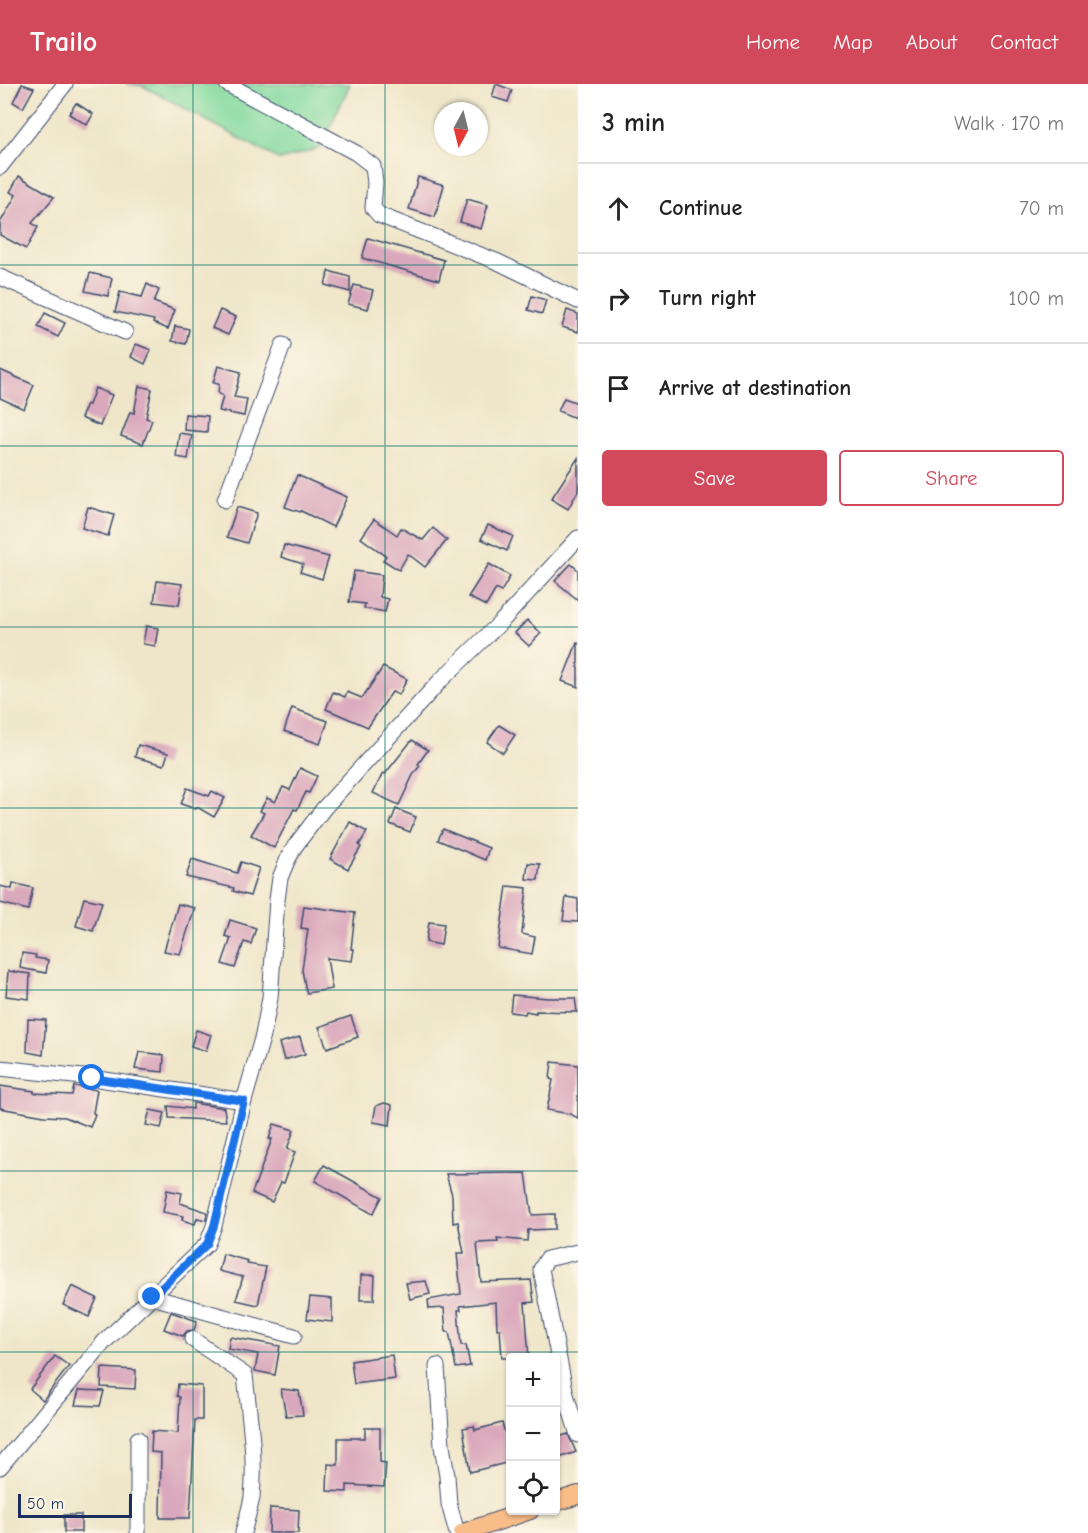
<!DOCTYPE html>
<meta charset="utf-8">
<style>
:root{--surface:#fff;--page:#f2f2f2;--text:#222;--muted:#767676;--line:#e0e0e0;--accent:#d1495b}
body{margin:0;font-family:"Comic Neue",sans-serif;background:var(--page);color:var(--text)}
.controls{position:absolute;right:18px;bottom:18px;display:grid;overflow:hidden;border-radius:6px;box-shadow:0 2px 4px #0004}
.controls button{width:54px;height:54px;display:grid;place-items:center;padding:0;border:0;border-bottom:2px solid var(--line);background:var(--surface);color:var(--text);font:30px sans-serif}
.compass{position:absolute;left:434px;top:18px;width:54px;height:54px;border-radius:50%;background:var(--surface);box-shadow:0 2px 4px #0004;rotate:187deg}
.scale{position:absolute;left:18px;bottom:15px;width:114px;box-sizing:border-box;padding-left:6px;border:3px solid #1b2f5e;border-top:0;font-size:16px;line-height:21px;white-space:nowrap;color:#1b2f5e;-webkit-text-stroke:4px #fcf5e5;paint-order:stroke}
.stop{position:absolute;width:18px;height:18px;margin:-14px;border:4px solid #1a73e8;border-radius:50%;background:#fff}
.stop.end{background:#1a73e8;border-color:#fff;box-shadow:0 2px 6px #0008}
.list{margin:0;padding:0;list-style:none}
h2{display:flex;justify-content:space-between;align-items:center;height:78px;margin:0;padding:0 24px;font-size:26px}
h2 small{font-size:20px;font-weight:400;color:var(--muted)}
.list li{display:grid;grid-template-columns:39px 1fr auto;gap:18px;align-items:center;box-sizing:border-box;height:90px;padding:0 24px;border-top:2px solid var(--line)}
.list b{display:block;font-size:22px;white-space:nowrap}
.list em{font-size:20px;font-style:normal;color:var(--muted)}
.actions{display:flex;gap:12px;padding:18px 24px}
.actions a{flex:1;padding:14px 0;border:2px solid var(--accent);border-radius:6px;text-align:center;font-size:21px;color:var(--accent)}
.actions .main{background:var(--accent);color:#fff}
.icon{flex:none;width:33px;height:33px;fill:none;stroke:currentColor;stroke-width:2;stroke-linecap:round;stroke-linejoin:round}
.map{position:relative;flex:none;width:578px;height:1449px;overflow:hidden}
header{display:flex;align-items:center;gap:36px;box-sizing:border-box;height:84px;padding:0 30px;background:var(--accent);color:#fff}
header strong{font-size:28px}
nav{display:flex;gap:33px;margin-inline-start:auto;font-size:21px}
main{display:flex}
aside{flex:1;background:var(--surface)}
.map>svg:first-child{display:block}
.green{fill:#82da9f;stroke:#4e847e;stroke-width:1.5}
.building{fill:#daa8bc}
.lines{fill:none;stroke-linecap:round;stroke-linejoin:round}
.minor-casing{stroke:#3b4a6e;stroke-width:17}
.major-casing{stroke:#3b4a6e;stroke-width:20}
.minor{stroke:#fff;stroke-width:15}
.major{stroke:#f8bd88;stroke-width:18}
.route{stroke:#1a73e8;stroke-width:8}
.grid{fill:none;stroke:#0f766e;stroke-width:1.5;stroke-opacity:0.55}
</style>
<header>
<strong>Trailo</strong>
<nav><a>Home</a><a>Map</a><a>About</a><a>Contact</a></nav>
</header>
<main>
<div class="map">
<svg width="578" height="1449" viewBox="0 0 578 1449">
<rect width="100%" height="100%" fill="#fcf5e5"/>
<filter id="ink" filterUnits="userSpaceOnUse"><feTurbulence type="fractalNoise" baseFrequency=".0167" numOctaves="2"/><feDisplacementMap in="SourceGraphic" scale="12" xChannelSelector="R" yChannelSelector="G"/><feConvolveMatrix kernelMatrix="1 2 1 2 8 2 1 2 1" color-interpolation-filters="sRGB"/></filter>
<filter id="wash" filterUnits="userSpaceOnUse"><feTurbulence type="fractalNoise" baseFrequency=".008" numOctaves="4" result="noise"/><feDisplacementMap in="SourceGraphic" scale="24" xChannelSelector="R" yChannelSelector="G"/><feGaussianBlur stdDeviation="1.35" result="paint"/><feColorMatrix in="noise" values="0 0 0 0 0 0 0 0 0 0 0 0 0 0 0 0 0 1.4 0 .05"/><feComposite in="paint" operator="in"/></filter>
<g filter="url(#wash)">
<rect width="100%" height="100%" fill="#efe6c9"/>
<polygon class="green" points="126,0 350,0 320,64 280,76 143,2"/>
<g id="blocks">
<g class="building">
<polygon points="22,0 34,4 23,24 13,18"/>
<polygon points="496,0 512,6 508,18 492,13"/>
<polygon points="76,19 93,30 87,41 69,30"/>
<polygon points="19,92 54,113 32,139 38,143 26,165 0,151 0,139 16,111 10,108"/>
<polygon points="418,93 444,101 435,133 409,125"/>
<polygon points="467,115 488,121 481,145 460,138"/>
<polygon points="368,154 444,176 439,196 362,174"/>
<polygon points="329,187 350,193 350,208 325,201"/>
<polygon points="90,189 112,194 108,212 85,207"/>
<polygon points="147,200 159,206 154,218 175,226 168,245 153,239 154,236 115,228 120,208 142,213"/>
<polygon points="354,201 373,206 368,225 348,220"/>
<polygon points="532,212 546,216 542,230 528,226"/>
<polygon points="220,226 236,233 228,251 212,244"/>
<polygon points="567,226 578,230 578,248 562,243"/>
<polygon points="45,229 65,239 58,253 38,243"/>
<polygon points="175,242 189,245 186,260 172,257"/>
<polygon points="136,260 151,266 145,280 131,273"/>
<polygon points="218,282 241,288 234,313 247,315 244,332 219,327 223,312 218,309 219,300 213,299"/>
<polygon points="0,286 34,301 24,325 0,314"/>
<polygon points="139,302 152,305 146,334 152,336 143,360 121,352 130,328 134,329"/>
<polygon points="95,304 112,311 100,342 81,334 87,320 89,321"/>
<polygon points="564,314 578,319 578,335 558,327"/>
<polygon points="185,330 208,332 207,348 184,346"/>
<polygon points="179,349 192,351 188,375 176,373"/>
<polygon points="578,374 578,407 568,425 551,415"/>
<polygon points="297,391 347,413 333,443 301,427 300,428 285,423"/>
<polygon points="88,423 114,431 108,452 82,444"/>
<polygon points="237,423 257,429 247,459 227,453"/>
<polygon points="374,435 397,451 401,444 423,456 433,444 447,456 425,483 408,470 399,486 383,476 386,472 361,454"/>
<polygon points="488,441 513,452 507,467 481,455"/>
<polygon points="284,461 329,473 322,495 300,488 303,480 281,473"/>
<polygon points="489,480 510,492 501,508 496,505 486,522 468,513"/>
<polygon points="571,480 578,486 578,516 555,497"/>
<polygon points="354,487 382,491 380,513 388,515 385,528 364,524 365,520 349,518"/>
<polygon points="157,497 182,500 179,521 154,518"/>
<polygon points="527,536 541,549 529,562 515,549"/>
<polygon points="146,542 158,544 155,562 143,560"/>
<polygon points="577,559 578,559 578,603 562,597"/>
<polygon points="383,583 407,595 399,611 392,608 368,643 326,625 333,608 345,613 347,608 362,614"/>
<polygon points="292,624 328,637 320,660 284,647"/>
<polygon points="499,641 515,651 503,669 487,658"/>
<polygon points="412,656 428,666 418,680 420,682 414,689 399,721 373,709 383,689 385,690"/>
<polygon points="138,661 168,669 164,681 135,673"/>
<polygon points="300,684 317,692 309,709 306,708 297,726 294,725 274,764 251,751 264,729 260,727 267,714 275,718 283,703 290,706"/>
<polygon points="187,704 209,712 212,707 225,714 214,733 197,723 196,725 181,720"/>
<polygon points="396,725 416,733 410,748 390,740"/>
<polygon points="350,738 367,748 359,761 361,763 348,785 330,775"/>
<polygon points="443,745 489,764 485,776 438,756"/>
<polygon points="192,775 237,789 241,778 259,784 250,812 233,807 234,804 186,793"/>
<polygon points="528,779 540,780 538,796 526,795"/>
<polygon points="13,799 33,804 28,826 0,819 0,802 12,805"/>
<polygon points="507,802 527,804 522,850 535,853 532,870 498,864"/>
<polygon points="566,813 578,815 578,838 563,837"/>
<polygon points="84,814 102,818 93,847 76,842"/>
<polygon points="178,820 195,824 180,870 164,867"/>
<polygon points="304,822 355,829 351,865 354,865 352,877 327,874 332,905 307,909 305,902 302,886 308,845 301,844"/>
<polygon points="230,836 256,844 251,860 244,858 235,884 222,880 231,854 225,852"/>
<polygon points="429,838 444,840 441,861 426,858"/>
<polygon points="22,869 36,871 35,874 48,876 46,889 20,884"/>
<polygon points="8,887 30,890 29,915 6,912"/>
<polygon points="512,911 548,914 575,914 577,928 536,927 536,929 526,927 525,930 510,928"/>
<polygon points="351,932 358,953 327,964 319,943"/>
<polygon points="28,935 46,936 43,971 27,968"/>
<polygon points="196,946 211,951 206,967 191,962"/>
<polygon points="300,953 305,970 284,976 279,959"/>
<polygon points="139,968 164,971 163,988 135,985"/>
<polygon points="552,978 578,981 578,1034 570,1030 547,1026 553,996 550,995"/>
<polygon points="0,1002 34,1007 34,1009 72,1011 74,1002 97,1006 93,1029 95,1030 90,1043 65,1033 44,1032 0,1024"/>
<polygon points="193,1019 224,1024 226,1037 169,1034 168,1022 193,1025"/>
<polygon points="384,1019 392,1021 390,1041 373,1038 376,1022"/>
<polygon points="150,1026 165,1029 161,1044 146,1041"/>
<polygon points="274,1040 294,1046 287,1065 295,1068 284,1099 281,1098 272,1118 252,1109 272,1055 269,1055"/>
<polygon points="324,1081 382,1113 373,1130 315,1097"/>
<polygon points="526,1089 532,1131 555,1130 555,1145 528,1146 527,1157 497,1154 498,1158 477,1159 481,1198 531,1196 534,1218 525,1219 529,1274 502,1274 500,1245 497,1245 496,1218 460,1222 461,1226 458,1226 461,1261 466,1261 470,1282 456,1284 449,1248 446,1248 444,1224 429,1225 428,1216 461,1210 457,1169 464,1169 458,1138 453,1139 452,1111 446,1090"/>
<polygon points="167,1106 182,1109 180,1119 207,1128 206,1136 197,1134 195,1140 182,1136 183,1132 163,1128"/>
<polygon points="223,1170 248,1177 247,1180 266,1183 258,1221 236,1216 243,1193 219,1187"/>
<polygon points="361,1191 375,1191 374,1216 360,1216"/>
<polygon points="426,1197 430,1210 410,1215 406,1199"/>
<polygon points="72,1202 97,1214 89,1233 63,1221"/>
<polygon points="310,1213 332,1215 332,1238 307,1235"/>
<polygon points="171,1228 197,1237 194,1246 187,1247 183,1252 164,1245"/>
<polygon points="230,1253 280,1262 275,1291 255,1287 258,1270 228,1265"/>
<polygon points="392,1271 395,1295 354,1300 351,1277"/>
<polygon points="55,1272 69,1282 43,1316 30,1305"/>
<polygon points="102,1284 136,1286 135,1305 101,1303"/>
<polygon points="178,1300 202,1302 202,1336 195,1336 190,1434 160,1434 161,1369 151,1368 152,1347 178,1349 180,1313 177,1312"/>
<polygon points="281,1305 299,1307 303,1331 286,1332"/>
<polygon points="79,1306 104,1307 100,1322 75,1321"/>
<polygon points="502,1339 510,1366 510,1378 470,1388 463,1344 474,1342 475,1346"/>
<polygon points="365,1344 380,1344 380,1378 386,1379 384,1403 347,1401 347,1408 327,1407 328,1380 338,1381 338,1354 365,1354"/>
<polygon points="568,1350 576,1368 559,1374 555,1354"/>
<polygon points="270,1424 299,1426 298,1449 269,1449"/>
<rect x="64" y="1431" width="17" height="17"/>
</g>
</g>
</g>
<g filter="url(#ink)">
<use href="#blocks" fill-opacity="0" stroke="#3b4a6e" stroke-width="1.5"/>
<g class="lines">
<defs>
<g id="minor">
<polyline points="227,0 356,69 373,82 375,99 373,124 379,131 498,178 578,217"/>
<polyline points="0,83 65,0"/>
<polyline points="0,193 125,248"/>
<polyline points="225,416 283,261"/>
<polyline points="0,984 92,994 244,1017"/>
<polyline points="577,1168 547,1175 541,1185 566,1311 578,1351"/>
<polyline points="152,1213 294,1252"/>
<path d="M192 1255 245 1291C249 1331 256 1372 252 1413 250 1425 246 1437 243 1449"/>
<polyline points="437,1282 442,1362 447,1392 449,1420 457,1449"/>
<polyline points="0,1383 104,1258 207,1160 214,1142 244,1017 263,951 270,914 277,816 280,794 287,777 295,762 324,724 441,596 501,538 578,454"/>
<polyline points="138,1449 138,1355"/>
</g>
<g id="major">
<polyline points="556,1418 578,1411"/>
<polyline points="463,1449 530,1426"/>
</g>
</defs>
<use href="#minor" class="minor-casing"/>
<use href="#major" class="major-casing"/>
<use href="#minor" class="minor"/>
<use href="#major" class="major"/>
</g>
</g>
<g class="lines" filter="url(#ink)">
<polyline class="route" points="92,994 244,1017 214,1142 207,1160 152,1213"/>
</g>
<path class="grid" d="M193 0V1449M385 0V1449M0 181H578M0 362H578M0 543H578M0 724H578M0 906H578M0 1087H578M0 1268H578"/>
</svg>
<div class="controls">
<button>+</button>
<button>−</button>
<button><svg class="icon" aria-label="locate" viewBox="0 0 24 24"><circle cx="12" cy="12" r="6"/><path d="M12 2v4M12 18v4M2 12h4M18 12h4"/></svg></button>
</div>
<svg class="compass" viewBox="-18 -18 36 36"><path d="M0-13l5 13h-10z" fill="#e53935"/><path d="M0 13l5-13h-10z" fill="#767676"/></svg>
<div class="scale">50 m</div>
<div class="stop" style="left:92px;top:994px"></div>
<div class="stop end" style="left:152px;top:1213px"></div>
</div>
<aside>
<h2>3 min<small>Walk · 170 m</small></h2>
<ul class="list">
<li><svg class="icon" aria-label="ahead" viewBox="0 0 24 24"><path d="M12 20V5M6 11l6-6 6 6"/></svg><div><b>Continue</b></div><em>70 m</em></li>
<li><svg class="icon" aria-label="right" viewBox="0 0 24 24"><path d="M7 20v-9h11M14 6l5 5-5 5"/></svg><div><b>Turn right</b></div><em>100 m</em></li>
<li><svg class="icon" aria-label="arrive" viewBox="0 0 24 24"><path d="M6 21V4h12l-3 4 3 4H6"/></svg><div><b>Arrive at destination</b></div></li>
</ul>
<div class="actions"><a class="main">Save</a><a>Share</a></div>
</aside>
</main>
